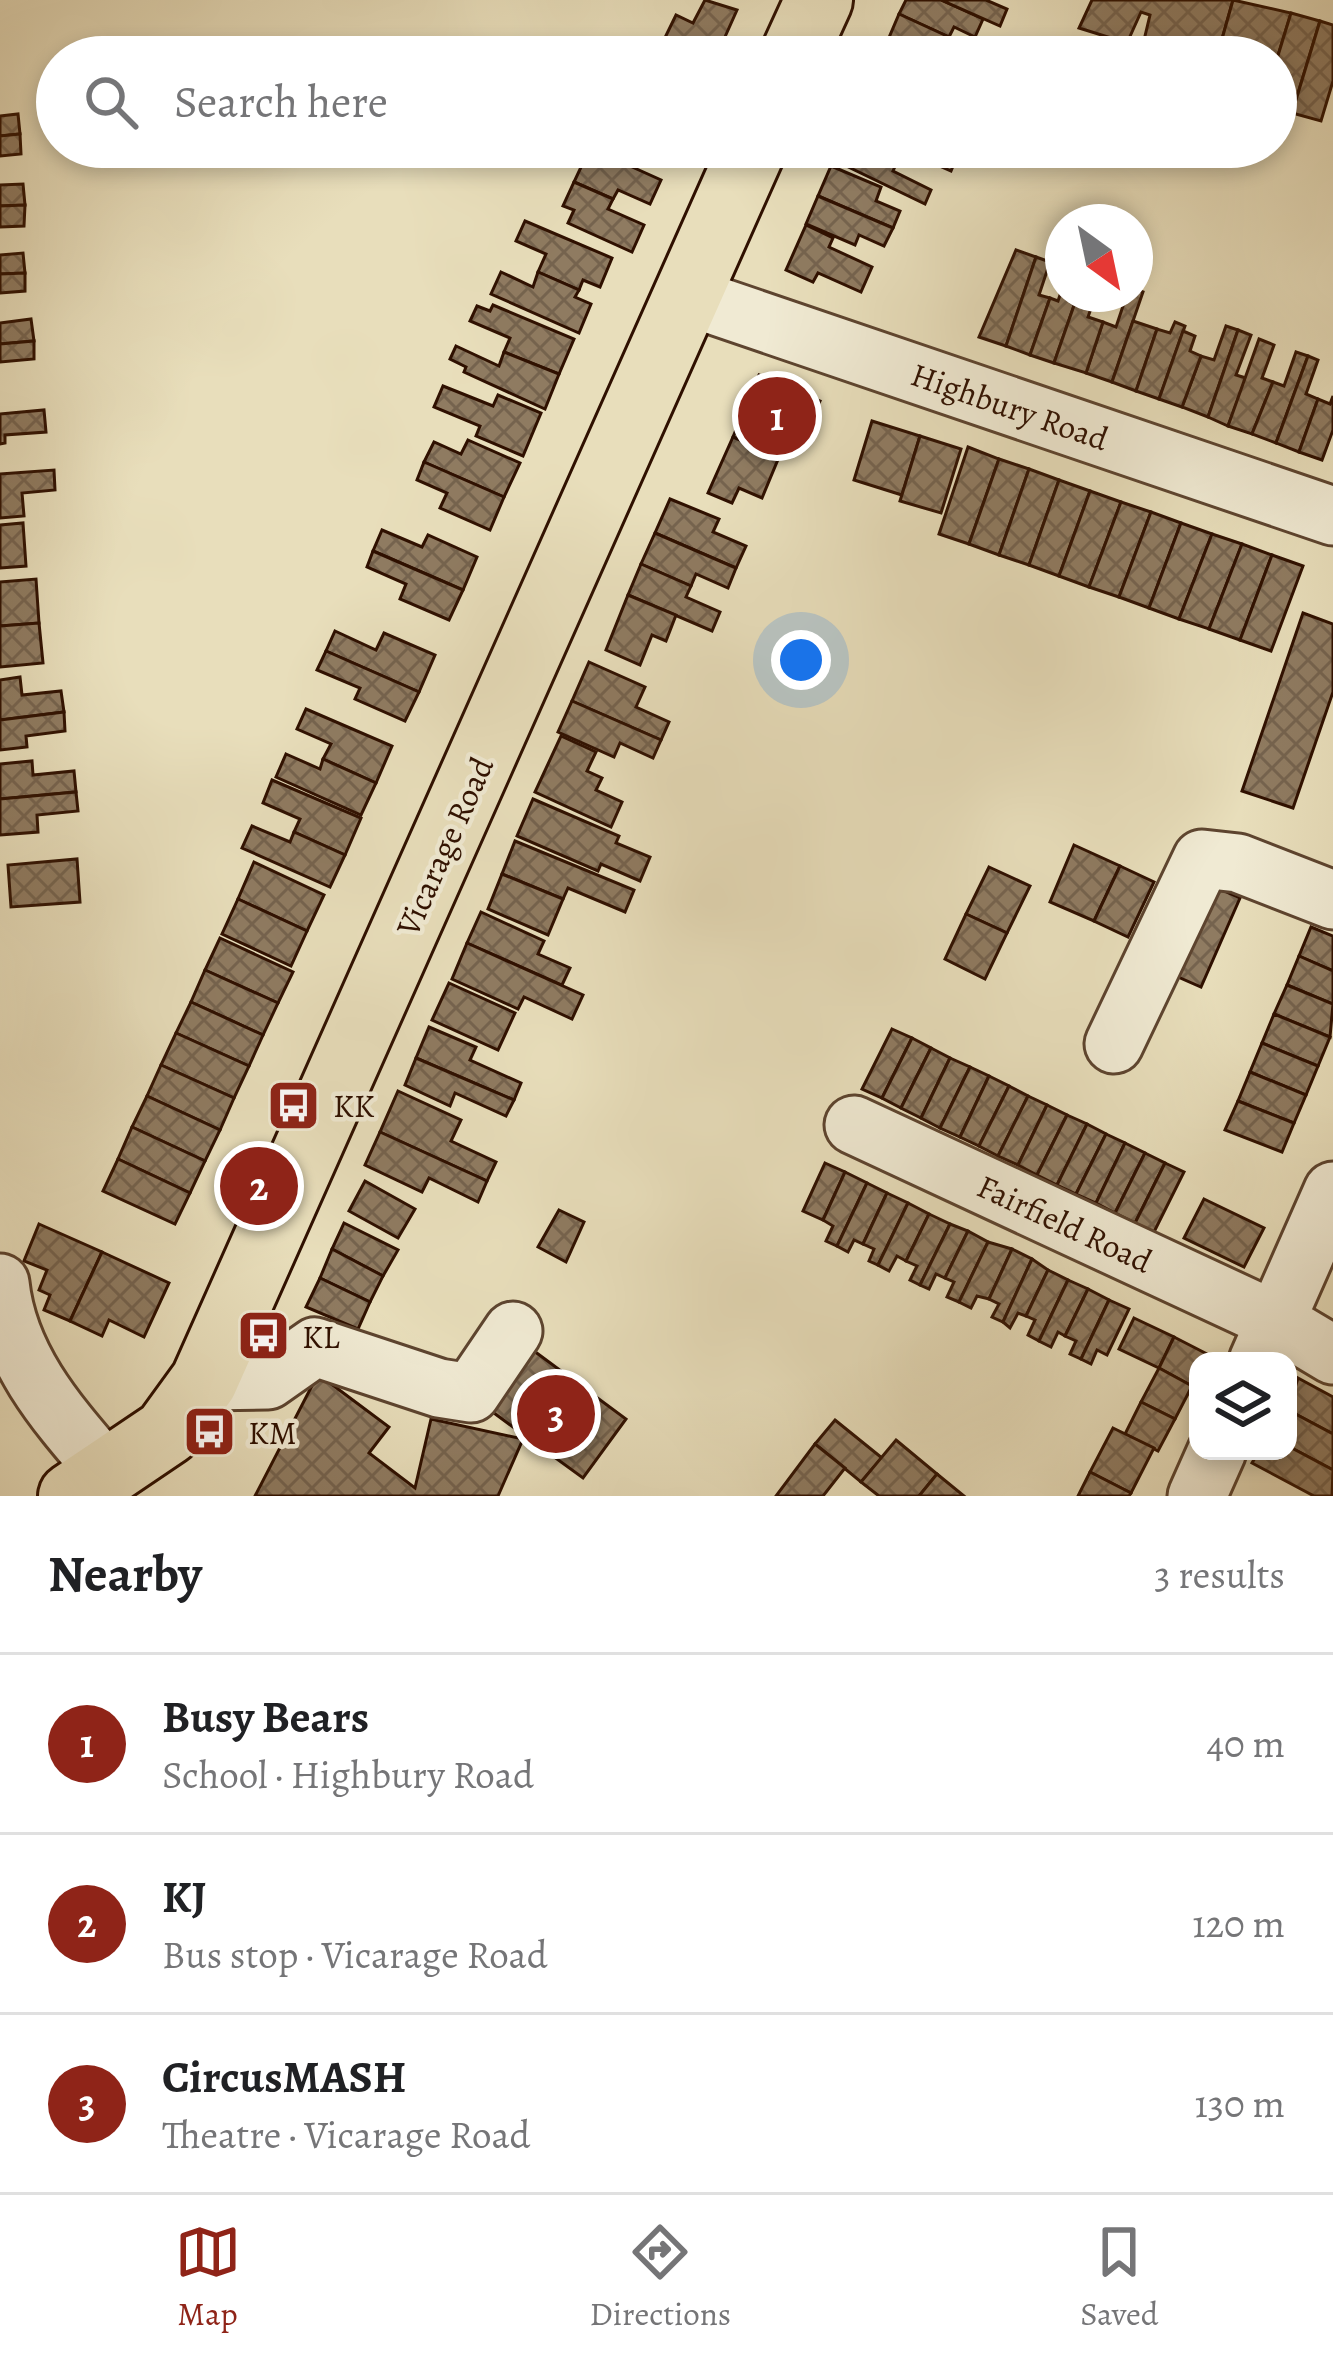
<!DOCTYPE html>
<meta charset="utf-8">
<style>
:root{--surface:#fff;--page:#f6f6f6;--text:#202124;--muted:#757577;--line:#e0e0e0;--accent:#8f2418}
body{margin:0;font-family:Alegreya,serif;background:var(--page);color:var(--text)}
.controls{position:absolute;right:36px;bottom:36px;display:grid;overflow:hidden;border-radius:24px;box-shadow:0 6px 18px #0003}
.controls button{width:108px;height:108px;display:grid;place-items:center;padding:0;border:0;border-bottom:3px solid var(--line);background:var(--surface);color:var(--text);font:60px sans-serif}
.compass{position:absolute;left:1045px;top:204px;width:108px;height:108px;border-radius:50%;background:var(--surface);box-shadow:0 6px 18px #0003;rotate:147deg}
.you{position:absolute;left:801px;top:660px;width:42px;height:42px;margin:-30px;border:9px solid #fff;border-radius:50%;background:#1a73e8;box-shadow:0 0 0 18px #1a73e833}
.badge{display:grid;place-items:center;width:78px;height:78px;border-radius:50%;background:var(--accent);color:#fff;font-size:39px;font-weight:700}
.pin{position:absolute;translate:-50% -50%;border:6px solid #fff;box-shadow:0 3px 12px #0006}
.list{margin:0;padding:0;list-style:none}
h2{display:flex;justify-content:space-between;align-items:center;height:156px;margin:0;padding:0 48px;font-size:51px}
h2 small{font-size:39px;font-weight:400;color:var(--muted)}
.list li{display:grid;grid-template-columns:78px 1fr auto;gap:36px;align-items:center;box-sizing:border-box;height:180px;padding:0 48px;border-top:3px solid var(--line)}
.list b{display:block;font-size:45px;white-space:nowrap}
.list p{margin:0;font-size:39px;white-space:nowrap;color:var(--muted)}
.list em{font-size:39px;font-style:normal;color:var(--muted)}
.icon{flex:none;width:66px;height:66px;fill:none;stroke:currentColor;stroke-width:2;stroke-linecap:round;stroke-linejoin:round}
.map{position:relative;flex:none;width:1333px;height:1496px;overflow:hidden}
.search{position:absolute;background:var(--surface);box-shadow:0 6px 18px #0003;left:36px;right:36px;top:36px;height:132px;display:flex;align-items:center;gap:30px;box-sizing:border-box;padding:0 42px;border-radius:66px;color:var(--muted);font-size:45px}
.sheet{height:696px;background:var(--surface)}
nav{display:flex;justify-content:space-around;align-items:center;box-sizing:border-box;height:168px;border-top:3px solid var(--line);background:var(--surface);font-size:33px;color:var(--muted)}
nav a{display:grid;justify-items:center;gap:6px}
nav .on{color:var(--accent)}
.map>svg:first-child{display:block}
.building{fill:url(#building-cross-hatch);stroke:#2f1000;stroke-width:3}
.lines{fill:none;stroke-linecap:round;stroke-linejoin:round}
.minor-casing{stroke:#5d442f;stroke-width:63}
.major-casing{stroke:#2f1000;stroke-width:72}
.minor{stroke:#f0ead3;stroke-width:57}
.major{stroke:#e8debb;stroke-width:66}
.labels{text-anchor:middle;stroke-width:9;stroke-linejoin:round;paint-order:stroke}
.street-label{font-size:33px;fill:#2f1000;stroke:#f0ead3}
.poi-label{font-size:33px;fill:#2f1000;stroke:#f0ead3;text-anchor:start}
</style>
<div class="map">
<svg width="1333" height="1496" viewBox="0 0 1333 1496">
<defs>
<pattern id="building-cross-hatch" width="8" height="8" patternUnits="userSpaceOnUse" patternTransform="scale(3)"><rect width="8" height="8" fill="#8f7b61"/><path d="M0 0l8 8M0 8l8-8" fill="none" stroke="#75634e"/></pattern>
</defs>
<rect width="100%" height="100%" fill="#e8debb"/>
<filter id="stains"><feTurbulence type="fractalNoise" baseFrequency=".00167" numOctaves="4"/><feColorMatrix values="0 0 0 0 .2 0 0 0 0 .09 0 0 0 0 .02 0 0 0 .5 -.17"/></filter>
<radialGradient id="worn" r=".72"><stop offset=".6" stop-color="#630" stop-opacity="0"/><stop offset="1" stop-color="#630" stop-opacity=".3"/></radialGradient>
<g class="building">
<polygon points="705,0 737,10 716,57 658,52 676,15 693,23"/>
<polygon points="906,0 941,0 983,19 975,37 954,27 949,37 899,14"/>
<polygon points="941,0 986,0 1007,9 1000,26"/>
<polygon points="1092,0 1233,0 1217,57 1140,57 1150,15 1141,12 1127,43 1079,28"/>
<polygon points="1233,0 1291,13 1276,62 1276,57 1247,57 1249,47 1222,39"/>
<polygon points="1291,13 1320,21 1292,113 1276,109 1276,62"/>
<polygon points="899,14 949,37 944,50 961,57 908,57 885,47"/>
<polygon points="1320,21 1333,25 1333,81 1321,121 1292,113"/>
<polygon points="18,114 20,134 0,136 0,116"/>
<polygon points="20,134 21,154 0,156 0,136"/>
<polygon points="840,147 868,147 898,160 893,171 931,190 925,204 834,160"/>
<polygon points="868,147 943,147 958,154 951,171 903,150 898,160"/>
<polygon points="590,148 661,180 650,204 618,190 613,199 574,182"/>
<polygon points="831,166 881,187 876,201 900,211 893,228 818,196"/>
<polygon points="574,182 613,199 608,209 644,225 632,252 568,223 574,210 563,206"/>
<polygon points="23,184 25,205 0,206 0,185"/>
<polygon points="818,196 893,228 884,246 859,235 855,245 806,224"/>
<polygon points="25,205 24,226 0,227 0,206"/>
<polygon points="525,221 612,258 600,287 583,280 579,290 538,272 546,254 516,241"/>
<polygon points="806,225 833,238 829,247 872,267 861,292 818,273 813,282 786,270"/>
<polygon points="1016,250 1036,257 1006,346 979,337"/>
<polygon points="23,253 25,273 0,274 0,255"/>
<polygon points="1036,257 1050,262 1039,295 1050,298 1030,355 1006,346"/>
<polygon points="501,272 533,287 538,272 579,290 575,297 591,304 579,333 491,294"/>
<polygon points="25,273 25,291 0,293 0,274"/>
<polygon points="1063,286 1063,294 1078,294 1054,363 1030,355 1050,298 1058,301"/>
<polygon points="1135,289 1143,292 1112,382 1086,373 1103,322 1116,327 1127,294 1135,294"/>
<polygon points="1078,294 1096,294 1088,317 1103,322 1086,373 1054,363"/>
<polygon points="493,305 574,339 559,374 504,352 510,338 470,321 477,306 490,311"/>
<polygon points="31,319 34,341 0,344 0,323"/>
<polygon points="1133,321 1157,329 1136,391 1112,382"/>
<polygon points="1175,322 1185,326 1159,399 1136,391 1157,329 1170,333"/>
<polygon points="1226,326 1238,330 1208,417 1182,407 1201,356 1214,360"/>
<polygon points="1238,330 1251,335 1236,375 1246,378 1228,426 1208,417"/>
<polygon points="1183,331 1195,336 1190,351 1201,356 1182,407 1159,399"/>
<polygon points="1259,339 1274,345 1262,378 1273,382 1252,434 1228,426"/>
<polygon points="34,341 34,359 0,362 0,344"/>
<polygon points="456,346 499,366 504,352 559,374 545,409 464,372 466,367 450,359"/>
<polygon points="1296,352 1308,356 1276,443 1252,434 1273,382 1284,386"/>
<polygon points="1308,356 1318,360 1306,394 1318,399 1299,452 1276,443"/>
<polygon points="759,375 820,401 797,451 784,446 779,457 733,437"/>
<polygon points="443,386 493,406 498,395 541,413 523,456 476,436 480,426 434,407"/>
<polygon points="1333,396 1333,430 1322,460 1299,452 1318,399 1330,404"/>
<polygon points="44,410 46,432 5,435 5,443 0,444 0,414"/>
<polygon points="872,421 920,436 902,495 854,480"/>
<polygon points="920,436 961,449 941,513 900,501"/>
<polygon points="733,437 779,457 762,498 739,488 732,503 708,493"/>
<polygon points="468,440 520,463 504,497 424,462 434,442 461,454"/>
<polygon points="968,447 999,459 969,544 939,534"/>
<polygon points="999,459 1029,469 999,555 969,544"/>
<polygon points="424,462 504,497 490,530 440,508 447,493 417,480"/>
<polygon points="1029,469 1059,480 1029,565 999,555"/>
<polygon points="54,470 55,490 22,493 24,516 0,518 0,474"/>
<polygon points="1059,480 1090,491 1059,576 1029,565"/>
<polygon points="1090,491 1121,502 1089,587 1059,576"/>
<polygon points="670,499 719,519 713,532 746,546 736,568 655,533"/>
<polygon points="1121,502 1151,512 1119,597 1089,587"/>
<polygon points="1151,512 1181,523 1149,608 1119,597"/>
<polygon points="23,523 26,566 0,568 0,525"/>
<polygon points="1181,523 1212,534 1179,619 1149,608"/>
<polygon points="382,530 422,547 428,535 477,557 463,590 373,551"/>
<polygon points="655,533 736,568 728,588 696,574 691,586 641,564"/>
<polygon points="1212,534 1242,544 1209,629 1179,619"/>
<polygon points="1242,544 1272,555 1240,640 1209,629"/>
<polygon points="373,551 463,590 449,620 400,599 406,584 367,567"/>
<polygon points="1272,555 1303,566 1271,651 1240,640"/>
<polygon points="641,564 691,586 686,597 720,612 712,631 628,595"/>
<polygon points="36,579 39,623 0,626 0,582"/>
<polygon points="628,595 676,615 666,641 652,635 640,665 606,650"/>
<polygon points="1303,613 1333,624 1333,692 1293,808 1242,791"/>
<polygon points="39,623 43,663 0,667 0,626"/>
<polygon points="335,631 376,650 384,633 435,655 419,692 326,651"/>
<polygon points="326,651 419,692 405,721 355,699 360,688 317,670"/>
<polygon points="589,662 645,687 636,707 669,722 661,740 572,701"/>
<polygon points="20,677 22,695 61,691 64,712 0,720 0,680"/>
<polygon points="572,701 661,740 653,758 620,743 614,757 558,732"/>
<polygon points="306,709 392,746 376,783 323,759 331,744 297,729"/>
<polygon points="64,712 65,731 26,736 27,747 0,750 0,720"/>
<polygon points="561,736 596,752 587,771 602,778 596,790 622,802 611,827 535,792"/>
<polygon points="286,754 320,769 323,759 376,783 361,815 276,777"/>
<polygon points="32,761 33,775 74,771 76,792 0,799 0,764"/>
<polygon points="272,780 361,818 345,855 294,832 300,819 263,803"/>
<polygon points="76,792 78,811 37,815 38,832 0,835 0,799"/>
<polygon points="533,799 619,836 616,843 650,857 640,881 601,864 598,871 517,836"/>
<polygon points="252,826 290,842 294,832 345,855 330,887 242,848"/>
<polygon points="515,841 634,890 625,912 568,888 563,899 502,874"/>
<polygon points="1074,845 1120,866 1094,921 1050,902"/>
<polygon points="77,859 80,902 11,907 8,865"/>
<polygon points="254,862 324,895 307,931 238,899"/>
<polygon points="1120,866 1154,882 1128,937 1094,921"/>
<polygon points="989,867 1030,886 1007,933 966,914"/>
<polygon points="502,874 563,899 548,935 488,909"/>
<polygon points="1208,884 1240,898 1201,987 1169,973"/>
<polygon points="238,899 307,931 291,966 222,934"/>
<polygon points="481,912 544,941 538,954 570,968 562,985 467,943"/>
<polygon points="966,914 1007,933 985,979 945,959"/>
<polygon points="1311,927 1333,936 1333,971 1299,956"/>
<polygon points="220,938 293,972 278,1003 205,970"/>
<polygon points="467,943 583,995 572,1019 524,997 518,1009 452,979"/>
<polygon points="1299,956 1333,971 1333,1004 1287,985"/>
<polygon points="205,970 278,1003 263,1035 191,1002"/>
<polygon points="449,983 515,1013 498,1050 432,1020"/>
<polygon points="1287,985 1333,1004 1330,1037 1274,1014"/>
<polygon points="191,1002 263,1035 249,1066 176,1033"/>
<polygon points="1274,1014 1330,1037 1318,1066 1262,1043"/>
<polygon points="429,1027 476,1047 470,1060 521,1083 514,1100 416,1058"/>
<polygon points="892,1029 912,1038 882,1098 862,1089"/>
<polygon points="176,1033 249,1066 234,1098 161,1065"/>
<polygon points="912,1038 931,1048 901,1108 882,1098"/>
<polygon points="1262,1043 1318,1066 1306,1095 1250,1072"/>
<polygon points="931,1048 950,1058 921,1118 901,1108"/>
<polygon points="416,1058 514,1100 506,1116 455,1093 450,1106 405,1085"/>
<polygon points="950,1058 970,1067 940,1128 921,1118"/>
<polygon points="161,1065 234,1098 220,1130 147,1096"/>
<polygon points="970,1067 989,1076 960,1137 940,1128"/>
<polygon points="1250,1072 1306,1095 1294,1123 1238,1101"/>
<polygon points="989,1076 1009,1086 979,1146 960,1137"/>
<polygon points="1009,1086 1028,1096 998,1156 979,1146"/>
<polygon points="398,1091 461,1120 451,1141 496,1162 487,1181 380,1132"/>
<polygon points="147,1096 220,1130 205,1161 132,1127"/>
<polygon points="1028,1096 1047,1105 1018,1165 998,1156"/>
<polygon points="1238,1101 1294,1123 1282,1152 1225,1130"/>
<polygon points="1047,1105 1067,1115 1037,1175 1018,1165"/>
<polygon points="1067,1115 1087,1124 1057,1185 1037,1175"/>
<polygon points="1087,1124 1106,1134 1076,1194 1057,1185"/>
<polygon points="132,1127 205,1161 190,1193 118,1159"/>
<polygon points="380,1132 487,1181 478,1202 429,1178 422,1192 365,1165"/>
<polygon points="1106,1134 1125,1143 1096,1203 1076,1194"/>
<polygon points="1125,1143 1145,1153 1115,1213 1096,1203"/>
<polygon points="1145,1153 1165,1163 1135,1223 1115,1213"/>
<polygon points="118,1159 190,1193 175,1224 103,1191"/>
<polygon points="825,1163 845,1172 823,1220 803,1211"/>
<polygon points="1165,1163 1184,1172 1154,1232 1135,1223"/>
<polygon points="845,1172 867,1183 837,1246 826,1241 833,1226 823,1220"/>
<polygon points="365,1181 415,1209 398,1238 349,1211"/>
<polygon points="867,1183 887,1193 863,1244 854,1240 848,1252 837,1246"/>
<polygon points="887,1193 908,1203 878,1265 869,1261 874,1249 863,1244"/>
<polygon points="1204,1199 1264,1228 1244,1267 1184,1238"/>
<polygon points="908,1203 929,1214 906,1261 897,1256 889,1271 878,1265"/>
<polygon points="559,1210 584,1222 566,1262 538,1247"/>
<polygon points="929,1214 950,1224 920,1285 910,1280 917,1266 906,1261"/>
<polygon points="344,1223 398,1250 383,1276 332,1249"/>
<polygon points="39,1224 102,1252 70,1321 44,1310 50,1295 39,1290 47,1270 24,1261"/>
<polygon points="950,1224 968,1231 945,1278 936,1274 929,1289 920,1285"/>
<polygon points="968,1231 988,1242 959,1302 947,1297 954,1282 945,1278"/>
<polygon points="988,1242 1012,1249 989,1299 977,1296 971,1308 959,1302"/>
<polygon points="332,1249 383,1276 370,1302 320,1278"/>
<polygon points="1012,1249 1032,1259 1003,1322 992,1317 999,1304 989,1299"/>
<polygon points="102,1252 169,1283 144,1337 109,1320 102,1336 70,1321"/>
<polygon points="1032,1259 1048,1270 1026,1316 1018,1313 1010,1328 1003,1322"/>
<polygon points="1048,1270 1068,1280 1039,1341 1028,1335 1035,1320 1026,1316"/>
<polygon points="320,1278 370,1302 358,1329 306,1307"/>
<polygon points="1068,1280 1088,1289 1065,1336 1058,1332 1051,1347 1039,1341"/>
<polygon points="1088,1289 1109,1300 1081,1359 1070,1354 1076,1341 1065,1336"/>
<polygon points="1109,1300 1129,1309 1107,1355 1097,1350 1091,1364 1081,1359"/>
<polygon points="1134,1318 1174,1337 1159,1368 1119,1349"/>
<polygon points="1174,1337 1207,1354 1198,1361 1192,1386 1159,1368"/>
<polygon points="530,1348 626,1419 583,1478 487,1408"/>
<polygon points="1159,1368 1192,1386 1175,1419 1141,1402"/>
<polygon points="318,1374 389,1427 369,1453 415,1488 431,1419 523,1439 498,1496 255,1496"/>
<polygon points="1298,1378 1333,1397 1333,1434 1288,1410"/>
<polygon points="1141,1402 1175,1419 1158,1451 1125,1434"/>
<polygon points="1288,1410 1333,1434 1333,1470 1288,1446"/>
<polygon points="835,1420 882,1458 861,1482 815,1444"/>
<polygon points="1113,1428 1154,1448 1131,1493 1090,1472"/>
<polygon points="896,1440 937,1474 919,1496 879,1496 861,1482"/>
<polygon points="815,1444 845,1468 823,1496 776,1496"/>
<polygon points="1288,1446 1333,1470 1332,1496 1314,1496 1252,1463 1259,1451 1288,1451"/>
<polygon points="1090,1472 1131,1493 1129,1496 1078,1496"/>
<polygon points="937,1474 964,1496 919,1496"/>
</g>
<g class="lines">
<defs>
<g id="minor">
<polyline points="687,296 1333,516"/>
<polyline points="1114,1044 1202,859 1238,863 1333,900"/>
<polyline points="854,1125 1276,1321 1333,1355"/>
<path d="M0 1283C8 1360 59 1416 107 1472"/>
<polyline points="1258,1361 1333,1191"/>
<polyline points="204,1381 268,1380 315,1347 439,1388 471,1393 513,1331"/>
<polyline points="1197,1496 1217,1451"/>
</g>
<g id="major">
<polyline points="793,57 819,0"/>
<polyline points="72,1496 167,1432 204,1381 753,147"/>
</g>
</defs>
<use href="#minor" class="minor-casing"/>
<use href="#major" class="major-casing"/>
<use href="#minor" class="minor"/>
<use href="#major" class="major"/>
</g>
<defs>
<symbol id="bus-square" viewBox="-11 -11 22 22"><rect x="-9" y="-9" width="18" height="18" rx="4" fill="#8f2418" stroke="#f0ead3"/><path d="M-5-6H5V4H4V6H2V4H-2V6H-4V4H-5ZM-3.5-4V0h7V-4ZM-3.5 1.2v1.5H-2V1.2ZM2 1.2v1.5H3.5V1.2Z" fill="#fff"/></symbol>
</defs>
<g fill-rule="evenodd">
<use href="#bus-square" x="264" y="1076" width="59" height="59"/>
<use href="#bus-square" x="234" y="1306" width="59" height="59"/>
<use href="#bus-square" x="180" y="1402" width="59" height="59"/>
</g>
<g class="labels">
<g class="street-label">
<text transform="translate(1010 406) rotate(19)" y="12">Highbury Road</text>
<text transform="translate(444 846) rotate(-66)" y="12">Vicarage Road</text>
<text transform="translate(1065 1223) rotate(25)" y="12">Fairfield Road</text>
</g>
<g class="poi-label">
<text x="333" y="1117">KK</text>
<text x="302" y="1348">KL</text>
<text x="248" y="1444">KM</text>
</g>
</g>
<rect width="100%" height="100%" filter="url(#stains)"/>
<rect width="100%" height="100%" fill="url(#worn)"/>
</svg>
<div class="controls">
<button><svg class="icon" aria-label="layers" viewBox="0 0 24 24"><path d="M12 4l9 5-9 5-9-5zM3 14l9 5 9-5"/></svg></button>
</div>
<svg class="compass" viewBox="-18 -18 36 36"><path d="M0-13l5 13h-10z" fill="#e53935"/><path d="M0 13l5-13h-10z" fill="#757577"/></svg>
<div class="you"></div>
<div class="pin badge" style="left:777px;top:416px">1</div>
<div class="pin badge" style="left:259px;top:1186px">2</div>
<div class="pin badge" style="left:556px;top:1414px">3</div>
<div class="search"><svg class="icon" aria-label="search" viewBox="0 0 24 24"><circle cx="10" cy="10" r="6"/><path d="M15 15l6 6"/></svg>Search here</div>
</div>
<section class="sheet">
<h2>Nearby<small>3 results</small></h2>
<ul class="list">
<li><span class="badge">1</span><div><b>Busy Bears</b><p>School · Highbury Road</p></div><em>40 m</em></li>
<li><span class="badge">2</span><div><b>KJ</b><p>Bus stop · Vicarage Road</p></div><em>120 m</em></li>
<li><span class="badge">3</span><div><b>CircusMASH</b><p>Theatre · Vicarage Road</p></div><em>130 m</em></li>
</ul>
</section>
<nav>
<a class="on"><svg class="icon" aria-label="map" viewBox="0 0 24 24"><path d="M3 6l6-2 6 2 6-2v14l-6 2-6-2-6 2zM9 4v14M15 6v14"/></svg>Map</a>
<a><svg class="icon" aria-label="directions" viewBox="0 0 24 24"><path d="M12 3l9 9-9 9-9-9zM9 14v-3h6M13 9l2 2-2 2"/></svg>Directions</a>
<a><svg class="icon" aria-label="saved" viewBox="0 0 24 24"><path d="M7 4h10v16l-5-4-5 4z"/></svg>Saved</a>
</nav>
